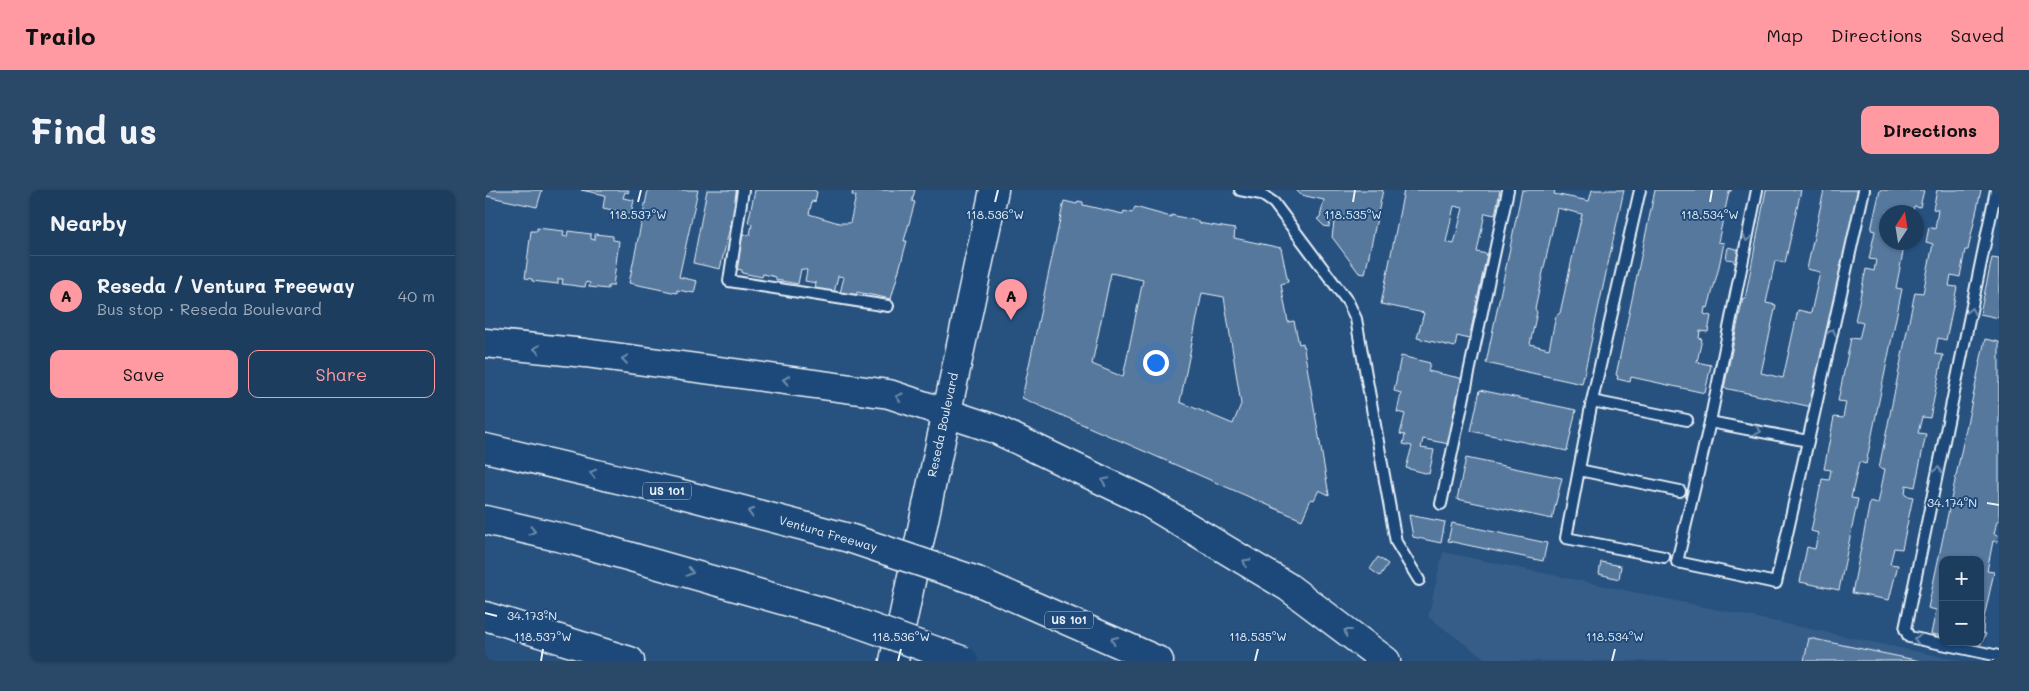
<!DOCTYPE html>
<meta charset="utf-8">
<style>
:root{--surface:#1d3d5f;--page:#2a4868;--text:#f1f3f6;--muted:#a0aebd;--line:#3b5674;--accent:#ff9aa2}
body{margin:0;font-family:Mali,sans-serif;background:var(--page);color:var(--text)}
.controls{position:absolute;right:15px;bottom:15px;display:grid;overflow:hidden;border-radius:10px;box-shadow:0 1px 4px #0004}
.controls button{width:45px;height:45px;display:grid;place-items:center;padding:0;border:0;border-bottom:1px solid var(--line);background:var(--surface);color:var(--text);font:25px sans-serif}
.compass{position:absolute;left:1394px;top:15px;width:45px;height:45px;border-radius:50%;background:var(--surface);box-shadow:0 1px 4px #0004;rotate:12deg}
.you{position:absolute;left:670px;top:172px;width:18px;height:18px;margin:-12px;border:4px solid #fff;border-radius:50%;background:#1a73e8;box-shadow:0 0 0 8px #1a73e833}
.badge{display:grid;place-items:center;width:32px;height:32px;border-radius:50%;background:var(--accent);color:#111;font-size:16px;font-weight:700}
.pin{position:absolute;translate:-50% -41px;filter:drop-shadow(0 1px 2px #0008)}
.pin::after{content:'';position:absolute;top:26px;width:18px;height:15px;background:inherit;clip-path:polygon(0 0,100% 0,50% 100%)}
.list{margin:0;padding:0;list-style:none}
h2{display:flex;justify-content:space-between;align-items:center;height:65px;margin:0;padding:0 20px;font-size:21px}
h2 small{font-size:16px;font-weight:400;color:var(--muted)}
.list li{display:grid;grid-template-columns:32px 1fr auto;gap:15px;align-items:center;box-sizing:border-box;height:80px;padding:0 20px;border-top:1px solid var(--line)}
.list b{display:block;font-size:19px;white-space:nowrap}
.list p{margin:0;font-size:16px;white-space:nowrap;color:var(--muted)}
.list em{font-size:16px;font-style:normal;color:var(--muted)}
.actions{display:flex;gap:10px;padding:15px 20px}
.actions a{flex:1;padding:11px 0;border:1px solid var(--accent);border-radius:10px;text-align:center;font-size:18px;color:var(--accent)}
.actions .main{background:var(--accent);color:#111}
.map{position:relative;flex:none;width:1514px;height:471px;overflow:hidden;border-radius:10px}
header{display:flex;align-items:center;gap:30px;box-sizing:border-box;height:70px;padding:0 25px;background:var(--accent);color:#111}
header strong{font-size:24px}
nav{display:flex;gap:28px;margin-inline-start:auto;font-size:18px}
.intro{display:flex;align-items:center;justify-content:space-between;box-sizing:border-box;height:120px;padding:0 30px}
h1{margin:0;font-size:35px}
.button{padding:12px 22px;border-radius:10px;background:var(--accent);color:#111;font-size:18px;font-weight:700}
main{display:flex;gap:30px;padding:0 30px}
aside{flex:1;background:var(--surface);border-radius:10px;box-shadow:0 1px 4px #0004}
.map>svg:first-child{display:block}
.built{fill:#355d88}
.building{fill:#57789d;stroke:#e8f1f8;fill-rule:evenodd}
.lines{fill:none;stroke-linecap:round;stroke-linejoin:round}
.service-casing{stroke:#e8f1f8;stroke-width:14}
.primary-casing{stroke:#e8f1f8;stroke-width:31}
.motorway-casing{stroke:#e8f1f8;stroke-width:31}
.service{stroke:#1f4a7a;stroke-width:10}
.primary{stroke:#1f4a7a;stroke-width:28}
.motorway{stroke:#1f4a7a;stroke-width:28}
.motorway-bridge-casing{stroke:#e8f1f8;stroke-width:31;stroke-linecap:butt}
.motorway-bridge{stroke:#1f4a7a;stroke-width:28}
.oneway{stroke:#6f8dac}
.ticks{fill:none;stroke:#e8f1f8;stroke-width:2}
.labels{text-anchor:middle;stroke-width:4;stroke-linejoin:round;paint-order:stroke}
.shield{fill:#1f4a7a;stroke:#acbfd2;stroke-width:1}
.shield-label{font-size:11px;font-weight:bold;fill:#e8f1f8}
.street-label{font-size:12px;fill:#e8f1f8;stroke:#1f4a7a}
.ticks-label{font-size:12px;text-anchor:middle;fill:#e8f1f8;stroke:#1f4a7a;stroke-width:4;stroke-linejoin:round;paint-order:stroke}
</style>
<header>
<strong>Trailo</strong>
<nav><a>Map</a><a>Directions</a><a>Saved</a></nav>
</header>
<div class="intro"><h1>Find us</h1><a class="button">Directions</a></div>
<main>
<aside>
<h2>Nearby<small></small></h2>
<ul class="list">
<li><span class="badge">A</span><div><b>Reseda / Ventura Freeway</b><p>Bus stop · Reseda Boulevard</p></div><em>40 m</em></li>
</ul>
<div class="actions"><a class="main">Save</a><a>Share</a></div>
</aside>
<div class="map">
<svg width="1514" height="471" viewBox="0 0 1514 471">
<rect width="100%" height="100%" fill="#27517f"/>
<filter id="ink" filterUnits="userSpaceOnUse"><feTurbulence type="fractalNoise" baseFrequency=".02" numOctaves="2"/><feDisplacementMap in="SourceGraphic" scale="10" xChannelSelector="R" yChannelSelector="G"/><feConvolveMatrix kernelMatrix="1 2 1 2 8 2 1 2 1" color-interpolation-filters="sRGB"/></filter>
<g filter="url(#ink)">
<polygon class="built" points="958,362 1477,471 1003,471 943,427"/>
<g class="building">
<polygon points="2,0 57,0 52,17 1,6"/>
<polygon points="96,0 144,0 143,3 140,2 138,8 149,10 146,24 118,18 120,5"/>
<polygon points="163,0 213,0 194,87 212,91 209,103 192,100 192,103 144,93"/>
<polygon points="222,0 254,0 235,79 208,73"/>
<polygon points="270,0 329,0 332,2 330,12 327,11 324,24 354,33 365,33 371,6 367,5 368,0 430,0 427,11 430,12 419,51 422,51 406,109 372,102 371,107 355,103 359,87 353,86 349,103 330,99 331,93 320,91 322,80 316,79 313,94 291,90 291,87 278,84 277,87 257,83 257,80 251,79 258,44 265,45 267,34 263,33"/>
<polygon points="811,0 898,0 880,84 874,83 847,47 849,32 845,31 844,37 839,36 832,29 835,27 839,10 816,5"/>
<path d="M919 0H1015L1010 25 1000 23 992 62 1002 64 984 149 972 146 970 157 932 148 939 123 896 114ZM969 16 978 18 969 54 961 52Z"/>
<path d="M1037 0H1070L1069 4 1104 11 1107 0H1139L1097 194 1001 173ZM1072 18 1097 24 1075 123 1071 126 1064 159 1045 154 1052 122 1050 119Z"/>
<polygon points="1170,0 1247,0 1244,2 1233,52 1239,53 1233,81 1223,118 1220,117 1219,124 1226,126 1223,142 1215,141 1214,148 1217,149 1212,172 1226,175 1220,203 1146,187 1145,192 1132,189 1133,186 1131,185"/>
<polygon points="1281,0 1316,0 1300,73 1290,71 1281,113 1291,115 1276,183 1298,188 1313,120 1326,123 1335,82 1322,79 1339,0 1373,0 1327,217 1239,198 1258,108 1260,109"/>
<polygon points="1395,0 1439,0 1435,17 1429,16 1428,22 1402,22 1402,52 1420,52 1411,98 1417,99 1381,274 1374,272 1366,308 1373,309 1354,400 1315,392 1322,357 1330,359 1333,343 1326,341 1337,289 1344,290 1346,280 1339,279 1349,227 1358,228 1361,212 1353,211 1366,148 1374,149 1378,133 1370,131 1381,79 1389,81 1391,70 1384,69 1390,41 1386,40"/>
<polygon points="1452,0 1496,0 1483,60 1480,60 1475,87 1466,85 1464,96 1472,97 1461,150 1453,148 1450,164 1458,165 1445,228 1437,227 1433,243 1441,244 1430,297 1421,295 1420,305 1428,307 1417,359 1409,358 1405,374 1413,375 1404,410 1367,403 1385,312 1393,314 1400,279 1394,278 1430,102 1438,103 1448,54 1441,52 1444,37 1450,39 1453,20 1448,19"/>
<path d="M579 11 592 14 593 11 598 12V15L638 24 639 21 647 23 650 17 686 27V25L713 31V33L750 39 749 48 796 58 803 92 796 94 803 132 809 131 814 154 818 153 844 305 834 300 829 310 826 309 817 330 537 208ZM626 83 658 90 638 187 607 174ZM717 103 739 107 756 214 748 234 695 212Z"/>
<polygon points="52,38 79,41 78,46 82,47 83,41 106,44 106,49 110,50 110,44 128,46 128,50 134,51 128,96 123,96 123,99 104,97 105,93 101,92 100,97 77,94 78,89 73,89 73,94 47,91 47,89 40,88 46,41 52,41"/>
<polygon points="1243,57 1255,60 1252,73 1249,73 1249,70 1241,69"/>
<polygon points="1507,68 1514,69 1514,128 1495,124"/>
<polygon points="1500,149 1514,152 1514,331 1512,331 1509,344 1513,345 1512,352 1508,351 1502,381 1509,382 1499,428 1498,443 1501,444 1496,454 1487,452 1495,452 1495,370 1458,370 1458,446 1446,444 1451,420 1443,418"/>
<polygon points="916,166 945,173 943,181 979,189 964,254 938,249 936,258 949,260 944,284 921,278 927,256 918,254 920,245 915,244 920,224 912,222 916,203 909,201"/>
<polygon points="995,200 1091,220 1082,261 986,241"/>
<polygon points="981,268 1077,288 1067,329 972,309"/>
<polygon points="924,325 960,332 956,353 928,347"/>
<polygon points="967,333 1062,353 1058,371 963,351"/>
<polygon points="893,367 903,374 895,386 885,379"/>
<polygon points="1116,372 1136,376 1134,389 1114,384"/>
<polygon points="1324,448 1387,461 1435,471 1319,471"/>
</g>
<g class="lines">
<defs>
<g id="service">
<polyline points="258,0 244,91 403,116"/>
<polyline points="755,0 776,4 789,13 863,112 871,129 911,352 934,390"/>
<polyline points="1155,0 1107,211 1202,230"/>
<polyline points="1272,0 1225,232 1192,372 1291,393 1323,251"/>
<polyline points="1511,0 1420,439 1424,447 1514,466"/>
<polyline points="1107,211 1081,348 1179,367"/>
<polyline points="1225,232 1323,251 1379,0"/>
<polyline points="1094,280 1195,301"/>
<polyline points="956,314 1023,0"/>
</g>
<polyline id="primary" points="409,471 509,0"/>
<g id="motorway">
<polyline points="0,153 100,163 404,204 510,239 660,311 803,397 901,471"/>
<polyline points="0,258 193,303 364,348"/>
<polyline points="0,330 90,351 353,426"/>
<polyline points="492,391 674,471"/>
<polyline points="0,426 145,471"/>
</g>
</defs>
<use href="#service" class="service-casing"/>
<use href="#primary" class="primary-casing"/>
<use href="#motorway" class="motorway-casing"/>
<use href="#service" class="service"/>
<use href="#primary" class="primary"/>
<use href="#motorway" class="motorway"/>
<defs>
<g id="motorway-bridge">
<polyline points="364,348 492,391"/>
<polyline points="353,426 479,471"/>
</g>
</defs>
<use href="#motorway-bridge" class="motorway-bridge-casing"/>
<use href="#motorway-bridge" class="motorway-bridge"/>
</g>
<defs><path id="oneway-chevron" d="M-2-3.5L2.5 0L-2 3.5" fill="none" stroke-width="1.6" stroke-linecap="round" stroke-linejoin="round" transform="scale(1.25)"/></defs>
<g class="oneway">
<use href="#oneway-chevron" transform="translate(1262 48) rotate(101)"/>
<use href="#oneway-chevron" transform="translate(1486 121) rotate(-78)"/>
<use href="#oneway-chevron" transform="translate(1347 142) rotate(-78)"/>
<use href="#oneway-chevron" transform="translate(52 159) rotate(-175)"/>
<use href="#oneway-chevron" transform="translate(140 169) rotate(-172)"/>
<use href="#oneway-chevron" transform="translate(301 190) rotate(-172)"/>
<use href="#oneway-chevron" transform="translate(414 207) rotate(-163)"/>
<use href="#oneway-chevron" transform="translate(1273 241) rotate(11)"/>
<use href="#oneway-chevron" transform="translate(1453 280) rotate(-78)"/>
<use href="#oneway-chevron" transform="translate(108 283) rotate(-167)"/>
<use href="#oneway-chevron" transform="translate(620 291) rotate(-154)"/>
<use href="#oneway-chevron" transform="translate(266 322) rotate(-165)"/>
<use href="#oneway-chevron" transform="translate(47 341) rotate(13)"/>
<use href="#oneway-chevron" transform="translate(761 372) rotate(-149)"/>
<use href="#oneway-chevron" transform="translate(205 382) rotate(15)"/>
<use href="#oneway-chevron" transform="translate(862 442) rotate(-143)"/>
<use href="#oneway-chevron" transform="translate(1432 449) rotate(-167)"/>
<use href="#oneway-chevron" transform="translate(629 450) rotate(-155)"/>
</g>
</g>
<path class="ticks" d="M153 12 156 0M510 12 513 0M868 12 870 0M1225 12 1227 0M1502 313 1514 315M0 423 12 426M56 471 58 459M413 471 416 459M770 471 773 459M1127 471 1130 459"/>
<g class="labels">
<g class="shield">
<rect x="158" y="292.5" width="48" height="17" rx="4"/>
<rect x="560" y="421.5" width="48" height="17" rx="4"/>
</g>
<g class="shield-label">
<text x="182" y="305">US 101</text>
<text x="584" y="434">US 101</text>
</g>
<g class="street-label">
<text transform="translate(458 235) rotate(-78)" y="4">Reseda Boulevard</text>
<text transform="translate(343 344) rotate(16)" y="4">Ventura Freeway</text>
</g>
</g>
<g class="ticks-label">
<text x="153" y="29">118.537°W</text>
<text x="510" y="29">118.536°W</text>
<text x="868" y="29">118.535°W</text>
<text x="1225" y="29">118.534°W</text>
<text x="1467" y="317">34.174°N</text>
<text x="47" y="430">34.173°N</text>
<text x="58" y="451">118.537°W</text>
<text x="416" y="451">118.536°W</text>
<text x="773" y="451">118.535°W</text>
<text x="1130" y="451">118.534°W</text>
</g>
</svg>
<div class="controls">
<button>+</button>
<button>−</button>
</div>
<svg class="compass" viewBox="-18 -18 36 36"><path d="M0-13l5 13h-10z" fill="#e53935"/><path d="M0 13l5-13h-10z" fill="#a0aebd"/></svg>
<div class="you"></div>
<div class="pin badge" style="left:526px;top:130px">A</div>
</div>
</main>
